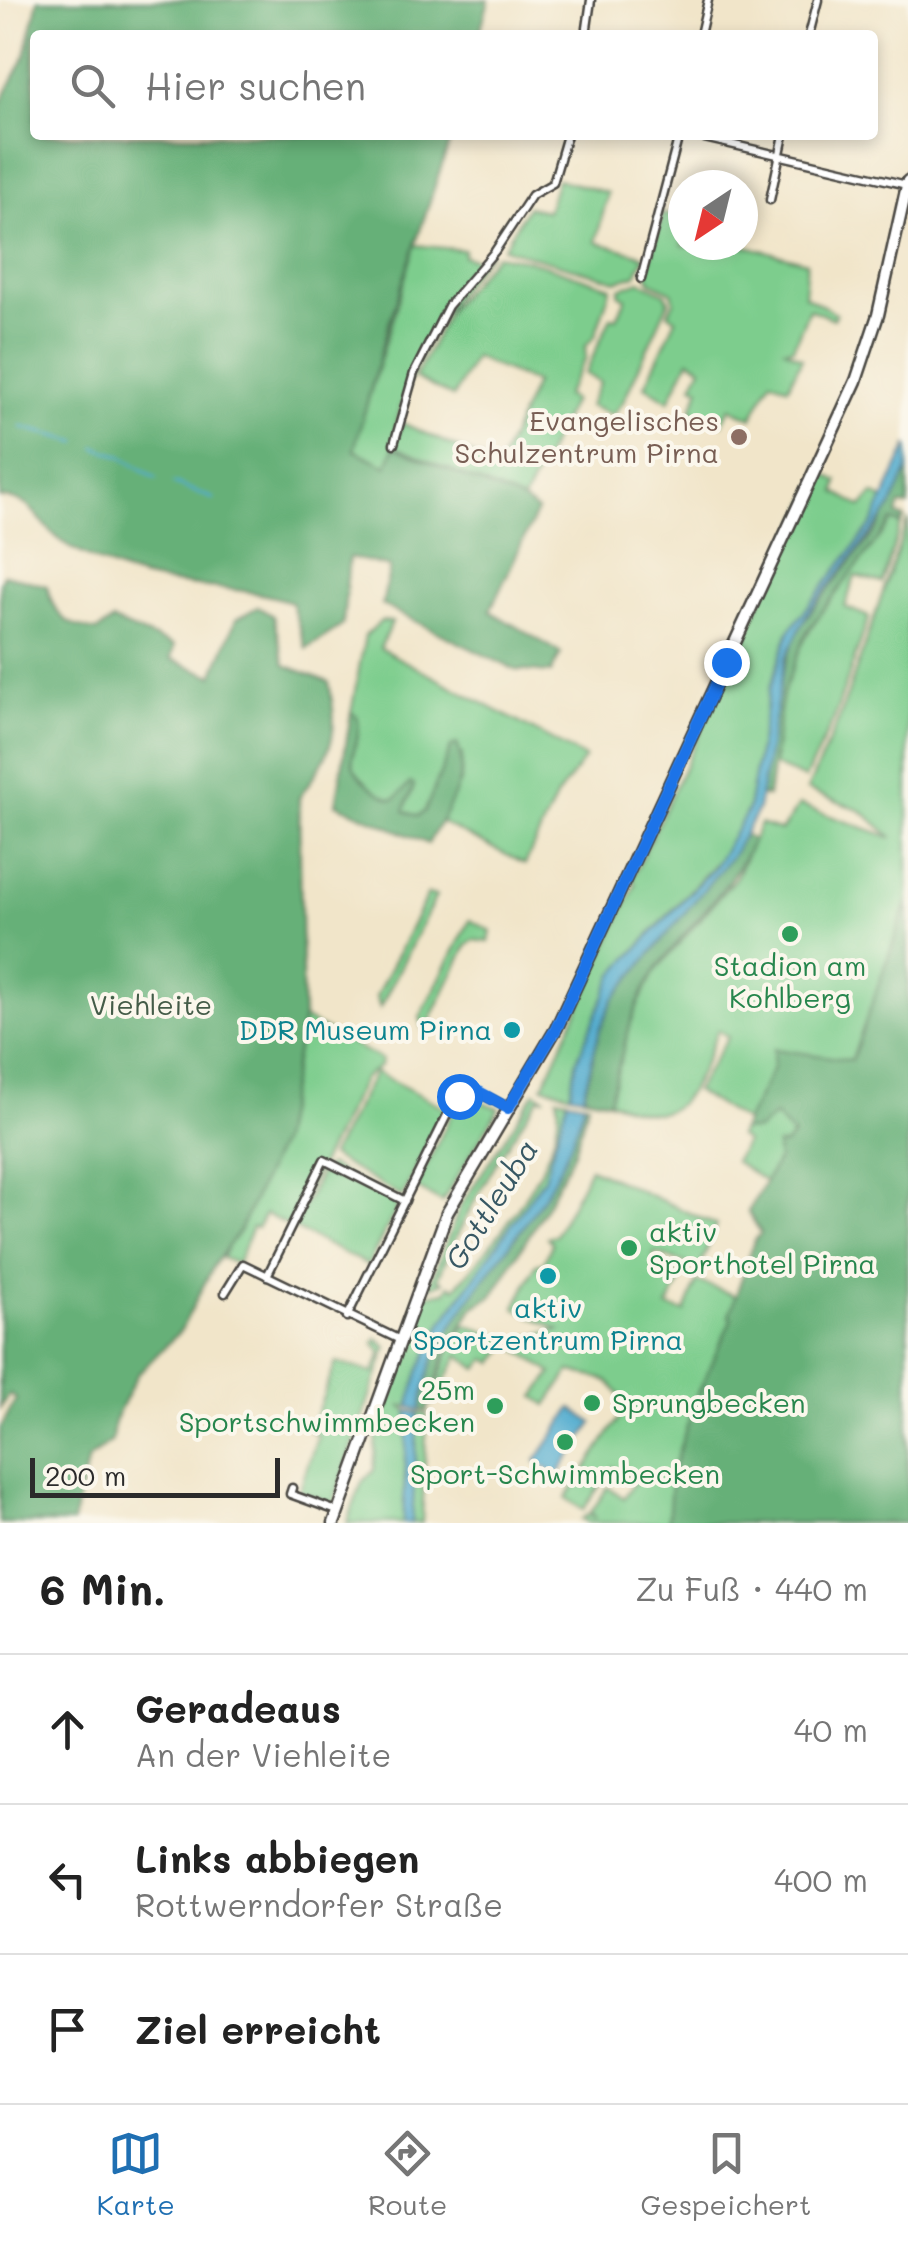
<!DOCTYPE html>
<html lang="de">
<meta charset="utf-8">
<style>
:root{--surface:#fff;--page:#f6f6f6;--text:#222;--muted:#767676;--line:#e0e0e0;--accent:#1f6fb2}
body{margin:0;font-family:Mali,sans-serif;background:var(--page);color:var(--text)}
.compass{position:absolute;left:668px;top:170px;width:90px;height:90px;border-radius:50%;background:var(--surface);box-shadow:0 5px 15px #0003;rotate:215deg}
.scale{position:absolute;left:30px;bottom:25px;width:250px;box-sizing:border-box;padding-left:10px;border:5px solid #2b2b2b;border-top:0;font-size:28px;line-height:35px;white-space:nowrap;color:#2b2b2b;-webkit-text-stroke:8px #fbf7ec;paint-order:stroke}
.stop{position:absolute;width:30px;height:30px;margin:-22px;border:8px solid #1a73e8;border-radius:50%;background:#fff}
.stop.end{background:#1a73e8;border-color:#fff;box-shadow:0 2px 10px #0008}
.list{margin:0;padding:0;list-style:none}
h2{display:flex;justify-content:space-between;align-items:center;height:130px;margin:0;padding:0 40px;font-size:42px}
h2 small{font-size:32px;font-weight:400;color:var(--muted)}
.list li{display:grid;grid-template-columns:65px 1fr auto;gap:30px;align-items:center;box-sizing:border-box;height:150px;padding:0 40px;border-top:2px solid var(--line)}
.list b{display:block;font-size:38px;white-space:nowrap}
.list p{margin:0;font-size:32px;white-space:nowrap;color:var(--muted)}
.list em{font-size:32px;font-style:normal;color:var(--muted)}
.icon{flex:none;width:55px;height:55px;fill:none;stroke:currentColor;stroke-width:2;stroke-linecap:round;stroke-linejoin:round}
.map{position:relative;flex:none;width:908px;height:1523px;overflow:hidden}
.search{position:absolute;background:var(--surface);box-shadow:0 5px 15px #0003;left:30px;right:30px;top:30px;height:110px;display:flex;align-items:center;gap:25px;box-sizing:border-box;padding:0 35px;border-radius:10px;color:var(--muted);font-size:38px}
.sheet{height:580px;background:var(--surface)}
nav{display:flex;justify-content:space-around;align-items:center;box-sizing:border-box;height:140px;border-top:2px solid var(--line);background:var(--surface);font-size:28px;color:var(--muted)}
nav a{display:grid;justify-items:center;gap:5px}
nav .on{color:var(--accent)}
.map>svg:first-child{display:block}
.green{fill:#7dcd8d;stroke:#547c5c;stroke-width:2.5}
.forest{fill:#66b078;stroke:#486e52;stroke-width:2.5}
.water{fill:#51accf;stroke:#3e6c7d;stroke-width:2.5}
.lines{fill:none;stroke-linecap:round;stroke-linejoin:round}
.stream{stroke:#51accf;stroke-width:2.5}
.minor-casing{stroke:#494743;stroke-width:11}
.secondary-casing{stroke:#494743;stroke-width:15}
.minor{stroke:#fff;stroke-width:6}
.secondary{stroke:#fff;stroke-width:10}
.route{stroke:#1a73e8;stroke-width:12}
.education-dot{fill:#8d6e63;stroke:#fbf7ec;stroke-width:4}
.leisure-dot{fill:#2e9e5b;stroke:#fbf7ec;stroke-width:4}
.culture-dot{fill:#0f9aa8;stroke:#fbf7ec;stroke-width:4}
.labels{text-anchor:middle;stroke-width:8;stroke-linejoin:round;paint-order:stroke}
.education-label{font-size:28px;fill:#785e54;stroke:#fbf7ec;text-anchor:end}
.leisure-label{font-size:28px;fill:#27864d;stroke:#fbf7ec}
.park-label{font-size:28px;fill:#445c48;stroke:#fbf7ec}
.culture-label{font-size:28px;fill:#0d838f;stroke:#fbf7ec;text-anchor:end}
.water-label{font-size:30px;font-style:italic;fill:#385864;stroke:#fbf7ec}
</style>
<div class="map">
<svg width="908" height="1523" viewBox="0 0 908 1523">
<rect width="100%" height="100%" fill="#fbf7ec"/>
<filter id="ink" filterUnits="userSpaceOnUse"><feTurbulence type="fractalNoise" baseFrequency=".01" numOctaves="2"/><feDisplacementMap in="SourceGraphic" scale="20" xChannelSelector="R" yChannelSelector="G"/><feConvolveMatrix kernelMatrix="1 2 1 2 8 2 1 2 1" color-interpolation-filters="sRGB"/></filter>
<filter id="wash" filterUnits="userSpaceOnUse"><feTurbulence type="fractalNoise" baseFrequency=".0048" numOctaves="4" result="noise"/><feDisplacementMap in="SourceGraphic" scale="40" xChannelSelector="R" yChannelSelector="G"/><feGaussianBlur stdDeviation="2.25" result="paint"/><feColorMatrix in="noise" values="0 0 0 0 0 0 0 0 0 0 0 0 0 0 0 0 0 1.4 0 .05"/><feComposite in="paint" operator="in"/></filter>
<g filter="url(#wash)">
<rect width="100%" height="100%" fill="#f1e5c9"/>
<g class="green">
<polygon points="557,179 608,193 596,242 645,256 636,275 617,281 503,248 527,207 547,211"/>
<polygon points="663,213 683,219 683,245 743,245 807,262 804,295 836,313 833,319 809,309 793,348 785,349 802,358 788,387 771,380 752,418 730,408 722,424 691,411 700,388 693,385 702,367 689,360 669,401 645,386 676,319 668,313 674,301 672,292 651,282 647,273"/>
<path d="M415 245 464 250 463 256 479 260 490 252C439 310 405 371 392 447L402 423 498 466 535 383 474 357 453 397 415 378 450 308 495 255 529 260 611 287 595 336 585 347 586 358 565 396 573 400 523 501 395 447 387 466 353 450Z"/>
<polygon points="640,281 666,294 669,301 623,402 612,415 589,406 600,382 585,374 611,317 617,318 626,298 619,294 620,288"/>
<polygon points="821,472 838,481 836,492 862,507 873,494 885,500 873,523 789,631 769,691 748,809 727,850 614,974 577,1060 570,1094 543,1086 635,885 633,877"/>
<path d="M908 520V901L852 1061 774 1050 773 1068 746 1122 695 1091 728 1037 718 1030C707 1055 691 1112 657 1113 642 1114 624 1105 609 1101L633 1015 654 973 736 877 760 824 781 831 799 805 893 838 862 811 807 790 839 719Z"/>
<path d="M892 521 901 524 882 583 855 576 845 607 869 617 834 719 805 779 774 766C777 642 826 611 892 521Z"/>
<path d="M381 621 392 622 380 648 585 758 557 796 525 864 440 822 461 780 462 754 451 748 425 811 418 816 403 812 414 786 410 784 395 799C383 799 354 775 353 764 350 748 363 738 357 716L351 713 365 636Z"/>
<polygon points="428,894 436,896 380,1008 376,996"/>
<polygon points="470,920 491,931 489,942 473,940 467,945 430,1021 432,1034 424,1030 420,1017"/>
<polygon points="303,1018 382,1060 380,1066 364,1078 289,1226 265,1214 257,1228 252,1227 237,1264 222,1258 280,1141"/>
<polygon points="375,1072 446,1108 402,1197 330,1156"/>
<path d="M535 1092 546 1098 539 1097C499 1155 464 1213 438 1279L443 1282 428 1288 461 1205Z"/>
<polygon points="467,1096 499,1108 442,1202 416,1188 456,1104"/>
<path d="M557 1097 568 1099 544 1178 443 1322 420 1369 409 1407 401 1406 408 1411 403 1523H347L362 1482 374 1470 377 1432 424 1295 445 1292 450 1285 455 1288C491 1247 570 1152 557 1097Z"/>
<polygon points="775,1116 793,1135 766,1182 734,1161 746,1142 738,1136 741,1130 757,1130"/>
<polygon points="329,1165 400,1202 368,1265 293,1228 322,1170"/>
<path d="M590 1168 716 1225 700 1268 654 1253V1268H662L663 1261 681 1280 668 1307 685 1312 697 1281 736 1296 729 1316 733 1318 693 1406 668 1523H589L582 1519 589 1514 596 1518 591 1512 608 1487 624 1498 634 1482 613 1467 583 1510 566 1498 627 1407C605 1369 604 1383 570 1371L547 1405 535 1397 552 1373 509 1344 494 1363 486 1359 478 1369 459 1355 432 1405 448 1354 466 1324 508 1340 559 1330 515 1308 536 1264 544 1262 552 1244 547 1237 555 1235Z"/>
<polygon points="377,1338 387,1347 333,1504 299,1491 318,1435 310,1431 336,1362 373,1373 382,1353 374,1343"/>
<polygon points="418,1413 427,1415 422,1523 412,1523"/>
</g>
<g class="forest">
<path d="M38 0H489L479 35H35V135H452L388 326 354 450 387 466 394 447 523 501 537 511 490 611 561 653 551 673 515 670 382 605 390 567 349 557 343 625 306 649 291 602C230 581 169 593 109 566 94 559 73 551 60 540 38 523 33 497 0 498V104L25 56Z"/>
<polygon points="908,470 908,506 900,505 897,515 904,518 901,524 892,521 807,631 783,693 768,796 760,796 776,691 797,629 878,528"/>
<path d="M4 574 47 586C54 616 66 626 97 631L113 621 174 646 171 659 213 676 236 619 258 607 273 616 285 665 329 682C340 740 332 750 299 798L303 1018 280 1141 240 1230 214 1265 181 1330 137 1375 114 1422 112 1441 88 1459 73 1523H0V1429L16 1399 10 1394 0 1408V583Z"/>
<path d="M351 713 357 716C363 738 350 748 353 764 354 775 383 799 395 799L410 783 414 785 404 811 418 816 425 811 451 747 457 744C472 777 444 815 428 844L336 804Z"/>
<path d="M744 835 753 840C730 890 688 925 656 970 630 1008 622 1057 609 1101L584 1096 600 1029 613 1000Z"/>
<polygon points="908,901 908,1523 668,1523 672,1472 696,1398 732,1318 729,1316 754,1241 761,1233 748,1212 778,1159 777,1145 785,1145 793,1135 775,1116 757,1130 741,1130 773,1068 774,1049 852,1060"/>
<path d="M584 1102 588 1103 574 1152 542 1214 493 1295 473 1308 446 1352 427 1411 420 1410C425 1390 428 1369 438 1351 485 1259 557 1212 584 1102Z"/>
</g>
<g class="water">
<polygon points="908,445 908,470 890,509 807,614 785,659 758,809 733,854 613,1000 600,1029 583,1096 570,1094 577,1060 614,974 714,867 748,810 769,691 789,631 873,523"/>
<path d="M568 1099 584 1102C557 1212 485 1259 438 1351 428 1369 425 1390 420 1410L409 1407 420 1369 443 1322 544 1178Z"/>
<polygon points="572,1408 593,1423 557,1476 536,1461"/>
<polygon points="408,1411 418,1413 412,1523 403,1523"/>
</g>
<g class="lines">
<g class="stream">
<polyline points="21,427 78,442"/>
<polyline points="95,447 121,456 156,478"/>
<polyline points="173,483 214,499"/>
</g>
</g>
</g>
<g filter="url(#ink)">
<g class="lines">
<defs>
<g id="minor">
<polyline points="586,35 591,0"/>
<polyline points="700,35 708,0"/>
<polyline points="809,35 818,0"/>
<polyline points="691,135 907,185"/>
<polyline points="770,200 784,135"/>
<polyline points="641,279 679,135"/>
<polyline points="394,444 414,373 448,306 495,251 532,195 553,183 567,135"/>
<polyline points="267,1276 324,1160 405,1201"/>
<polyline points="225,1293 243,1264 398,1339"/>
<path d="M347 1317 453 1103C472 1084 488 1097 508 1108"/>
<polyline points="292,1488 290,1494 337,1511"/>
</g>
<polyline id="secondary" points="334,1523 447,1213 556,1029 856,381 878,315 908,181"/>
</defs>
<use href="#minor" class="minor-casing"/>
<use href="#secondary" class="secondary-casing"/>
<use href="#minor" class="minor"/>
<use href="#secondary" class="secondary"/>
</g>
</g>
<g class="lines" filter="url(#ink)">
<polyline class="route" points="459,1096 479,1092 508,1108 556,1029 726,662"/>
</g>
<circle class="education-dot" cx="739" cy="437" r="10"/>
<g class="leisure-dot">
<circle cx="790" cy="934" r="10"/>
<circle cx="629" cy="1248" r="10"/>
<circle cx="592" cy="1403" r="10"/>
<circle cx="495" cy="1406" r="10"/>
<circle cx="565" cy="1442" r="10"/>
</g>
<g class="culture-dot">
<circle cx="512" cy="1030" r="10"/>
<circle cx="548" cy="1276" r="10"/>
</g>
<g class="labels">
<g class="education-label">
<text x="719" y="431">Evangelisches<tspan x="719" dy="32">Schulzentrum Pirna</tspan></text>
</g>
<g class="leisure-label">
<text x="790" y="976">Stadion am<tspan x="790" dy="32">Kohlberg</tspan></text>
<text x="649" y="1242" text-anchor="start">aktiv<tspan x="649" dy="32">Sporthotel Pirna</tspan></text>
<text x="475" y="1400" text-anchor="end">25m<tspan x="475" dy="32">Sportschwimmbecken</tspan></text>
<text x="612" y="1413" text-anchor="start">Sprungbecken</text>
<text x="565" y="1484">Sport-Schwimmbecken</text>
</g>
<g class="park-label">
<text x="151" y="1015">Viehleite</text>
</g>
<g class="culture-label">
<text x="492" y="1040">DDR Museum Pirna</text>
<text x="548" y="1318" text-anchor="middle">aktiv<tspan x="548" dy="32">Sportzentrum Pirna</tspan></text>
</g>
<g class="water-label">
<text transform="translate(492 1205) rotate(-58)" y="10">Gottleuba</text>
</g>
</g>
</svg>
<svg class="compass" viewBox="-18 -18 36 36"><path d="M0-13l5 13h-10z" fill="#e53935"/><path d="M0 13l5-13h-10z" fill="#767676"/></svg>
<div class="scale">200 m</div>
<div class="stop" style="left:459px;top:1096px"></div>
<div class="stop end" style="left:726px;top:662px"></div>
<div class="search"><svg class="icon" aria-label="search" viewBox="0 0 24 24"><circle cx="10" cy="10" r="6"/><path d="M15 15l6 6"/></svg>Hier suchen</div>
</div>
<section class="sheet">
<h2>6 Min.<small>Zu Fuß · 440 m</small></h2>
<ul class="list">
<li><svg class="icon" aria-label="ahead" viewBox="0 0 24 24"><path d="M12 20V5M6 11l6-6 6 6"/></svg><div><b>Geradeaus</b><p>An der Viehleite</p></div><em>40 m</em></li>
<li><svg class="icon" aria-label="left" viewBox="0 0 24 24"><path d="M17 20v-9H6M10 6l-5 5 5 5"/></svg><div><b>Links abbiegen</b><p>Rottwerndorfer Straße</p></div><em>400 m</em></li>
<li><svg class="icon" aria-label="arrive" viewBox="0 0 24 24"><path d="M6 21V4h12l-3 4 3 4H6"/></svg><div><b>Ziel erreicht</b></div></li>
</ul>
</section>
<nav>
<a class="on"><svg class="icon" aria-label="map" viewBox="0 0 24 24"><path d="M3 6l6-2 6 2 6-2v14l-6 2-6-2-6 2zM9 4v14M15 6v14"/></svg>Karte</a>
<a><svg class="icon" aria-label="directions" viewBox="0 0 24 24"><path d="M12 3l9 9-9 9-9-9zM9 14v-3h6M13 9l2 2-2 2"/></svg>Route</a>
<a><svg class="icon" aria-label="saved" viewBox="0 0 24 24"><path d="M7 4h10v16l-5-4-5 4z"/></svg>Gespeichert</a>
</nav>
